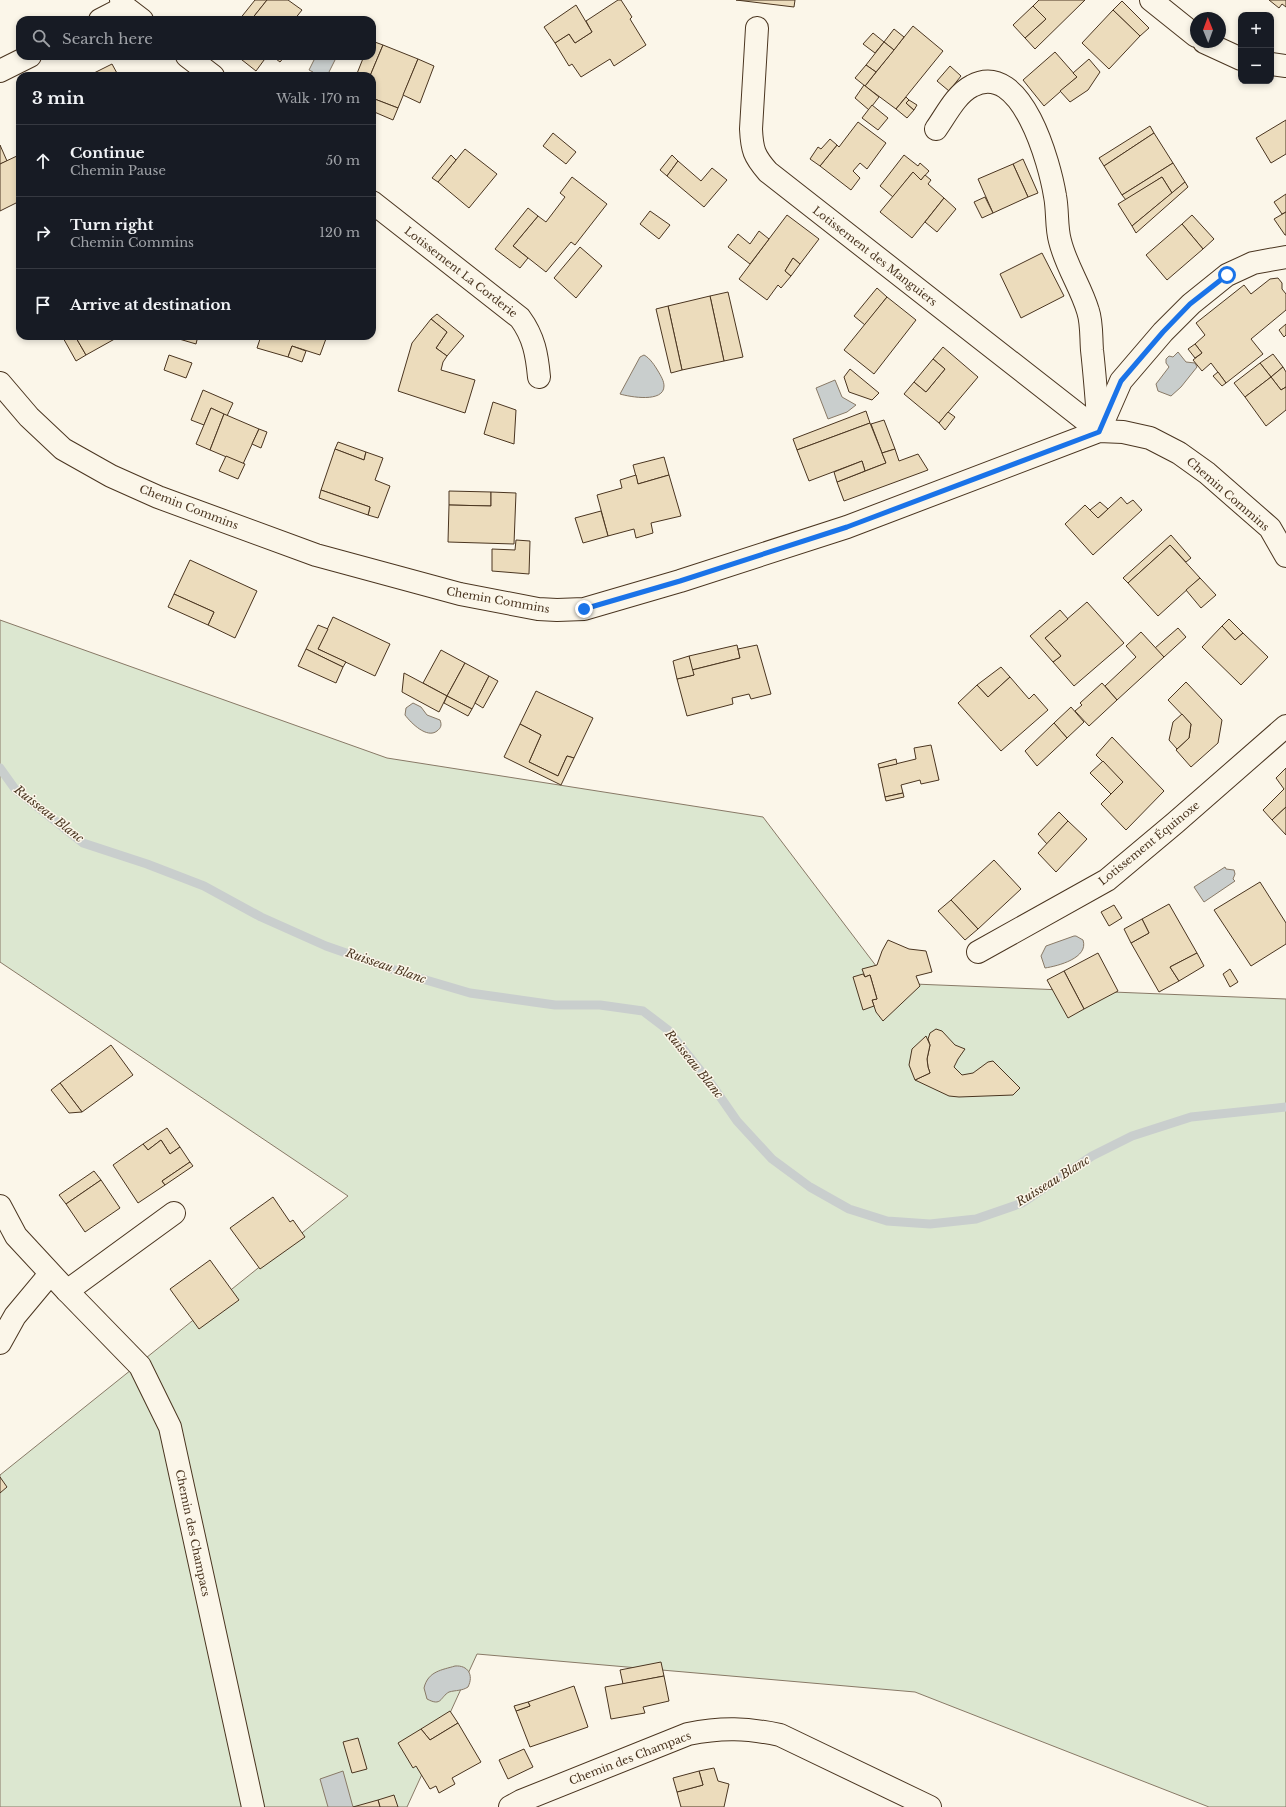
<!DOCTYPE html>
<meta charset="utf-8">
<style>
:root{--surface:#171b24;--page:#242831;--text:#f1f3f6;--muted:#9ea1a6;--line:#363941}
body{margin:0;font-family:"Libre Baskerville",serif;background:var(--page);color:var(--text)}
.controls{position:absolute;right:12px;top:12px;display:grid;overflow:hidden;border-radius:8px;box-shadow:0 2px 6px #0003}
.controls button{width:36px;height:36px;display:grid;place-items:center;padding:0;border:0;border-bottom:1px solid var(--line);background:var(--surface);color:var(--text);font:20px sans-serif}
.compass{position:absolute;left:1190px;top:12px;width:36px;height:36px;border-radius:50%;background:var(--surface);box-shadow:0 2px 6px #0003;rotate:359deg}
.stop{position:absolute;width:12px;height:12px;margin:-9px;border:3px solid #1a73e8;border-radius:50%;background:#fff}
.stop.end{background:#1a73e8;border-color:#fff;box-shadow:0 1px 4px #0008}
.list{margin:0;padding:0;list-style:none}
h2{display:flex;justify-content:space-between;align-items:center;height:52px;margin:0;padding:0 16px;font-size:17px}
h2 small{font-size:13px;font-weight:400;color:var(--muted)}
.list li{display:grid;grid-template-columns:26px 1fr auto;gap:12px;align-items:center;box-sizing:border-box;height:72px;padding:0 16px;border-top:1px solid var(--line)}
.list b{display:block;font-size:15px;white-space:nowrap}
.list p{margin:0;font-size:13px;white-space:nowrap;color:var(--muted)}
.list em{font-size:13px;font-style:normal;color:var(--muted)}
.icon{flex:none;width:22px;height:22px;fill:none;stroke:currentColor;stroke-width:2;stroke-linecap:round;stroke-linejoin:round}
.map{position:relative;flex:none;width:1286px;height:1807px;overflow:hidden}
.search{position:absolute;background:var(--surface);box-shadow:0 2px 6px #0003;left:16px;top:16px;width:360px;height:44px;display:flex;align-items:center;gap:10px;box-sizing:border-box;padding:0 14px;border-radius:12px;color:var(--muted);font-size:15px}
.panel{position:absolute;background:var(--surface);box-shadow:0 2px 6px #0003;left:16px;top:72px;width:360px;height:268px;border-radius:12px}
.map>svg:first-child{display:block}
.green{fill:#dce7d0;stroke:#887966}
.water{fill:#c9cecd;stroke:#887966}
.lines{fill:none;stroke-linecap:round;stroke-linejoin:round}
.stream{stroke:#c9cecd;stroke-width:9}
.building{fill:#ecdcbc;stroke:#4a3520}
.minor-casing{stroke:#4a3520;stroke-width:24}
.minor{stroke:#fbf6e9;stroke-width:22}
.route{stroke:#1a73e8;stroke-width:5}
.labels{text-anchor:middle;stroke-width:3;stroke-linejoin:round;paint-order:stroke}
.street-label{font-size:11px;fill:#4a3520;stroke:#fbf6e9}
.water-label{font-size:12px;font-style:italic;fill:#4a3520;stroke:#fbf6e9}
</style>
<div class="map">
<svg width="1286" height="1807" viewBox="0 0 1286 1807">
<rect width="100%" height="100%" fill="#fbf6e9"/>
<polygon class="green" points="0,620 387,758 763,817 889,983 1286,999 1286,1807 1209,1807 915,1692 477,1654 407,1807 0,1807 0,1475 348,1196 0,962"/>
<g class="water">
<polygon points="316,56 337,56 327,76 313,76 313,72 309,70"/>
<polygon points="1178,352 1186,362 1195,363 1197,367 1181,387 1171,396 1158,391 1156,384 1169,367 1166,363 1166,359 1169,356 1173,357"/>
<path d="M644 355C650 358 655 366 658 371 661 376 664 381 664 386 664 403 630 397 620 394L640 357Z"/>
<polygon points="835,380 842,397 856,405 847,412 828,419 816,388"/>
<path d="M413 703 421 707 427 715 440 720C442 725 441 728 437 731 427 739 411 723 405 715L406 708Z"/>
<polygon points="1225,867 1226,869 1234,870 1235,874 1233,879 1235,881 1204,902 1194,887"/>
<path d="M1074 936H1076L1083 940C1089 958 1058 966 1045 968L1041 956 1046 946Z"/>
<path d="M455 1666C468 1665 474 1675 468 1687 462 1691 456 1690 449 1692 440 1697 442 1707 427 1699L424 1688C428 1671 442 1670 455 1666Z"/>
<polygon points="343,1771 353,1807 328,1807 320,1779"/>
</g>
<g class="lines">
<polyline class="stream" points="0,768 15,789 83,843 147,864 204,886 261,917 326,946 409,975 470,993 555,1005 600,1005 643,1011 668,1030 712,1085 737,1121 772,1159 810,1187 849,1209 887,1221 930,1224 976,1219 1022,1203 1092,1156 1132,1136 1191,1117 1286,1107"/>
</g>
<g class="building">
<polygon points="255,0 267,0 251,20 239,20"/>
<polygon points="267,0 288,0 302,10 294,20 251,20"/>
<polygon points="618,0 621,0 632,17 630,19 646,45 614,66 610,59 581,77 572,64 569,66 555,43 569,34 575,43 592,32 586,21"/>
<polygon points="736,0 795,0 794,7"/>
<polygon points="1039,0 1085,0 1035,49 1025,38 1046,19 1033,6"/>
<polygon points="1269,0 1286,0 1286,7 1282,4 1279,8"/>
<polygon points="1122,1 1149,28 1140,36 1113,10"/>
<polygon points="576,5 592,32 575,43 569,34 555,43 544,27"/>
<polygon points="1033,6 1046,19 1025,38 1013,25"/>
<polygon points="1113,10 1140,36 1109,69 1082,43"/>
<polygon points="913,26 943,51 896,109 865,86"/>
<polygon points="894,29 904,37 894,50 884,42"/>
<polygon points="873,33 884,42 875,53 863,44"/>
<polygon points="372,41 383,45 370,76 356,76 364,56 372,56"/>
<polygon points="884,42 894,50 876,72 866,65"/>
<polygon points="383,45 418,59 398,108 372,98 372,76 370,76"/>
<polygon points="1055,52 1077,77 1044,106 1023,80"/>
<polygon points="237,56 267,56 256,71"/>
<polygon points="272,56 285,56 280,62"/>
<polygon points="418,59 434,66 420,103 403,95"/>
<polygon points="1089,59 1100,72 1088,90 1070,102 1060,91 1077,77 1073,73"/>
<polygon points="112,64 118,75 88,76"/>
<polygon points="866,65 876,72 865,86 855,78"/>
<polygon points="950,66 961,76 949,91 937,81"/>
<polygon points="864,85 879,97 869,110 855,98"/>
<polygon points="906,97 909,100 906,103 914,110 907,118 896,109"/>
<polygon points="372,98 398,108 393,120 372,111"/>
<polygon points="909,100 917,105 914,110 906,103"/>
<polygon points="872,105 888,118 878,130 862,118"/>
<polygon points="1286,120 1286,154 1271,163 1256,138"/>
<polygon points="858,122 886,143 867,169 860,163 853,171 860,178 851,190 820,166 837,145 839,147"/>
<polygon points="1150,126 1154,133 1104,166 1099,158"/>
<polygon points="553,133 576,152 566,164 543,146"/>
<polygon points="1154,133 1173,163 1122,195 1104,166"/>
<polygon points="830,139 837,145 820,166 810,159 818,147 821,149"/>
<polygon points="0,145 7,161 0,164"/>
<polygon points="465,149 497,174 469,208 438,182"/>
<polygon points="19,155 20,201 0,211 0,164"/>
<polygon points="451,155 456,160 438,182 432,178"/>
<polygon points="672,155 678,161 667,176 660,170"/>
<polygon points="904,155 918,166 920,163 929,171 921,180 913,172 893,197 880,186"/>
<polygon points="1023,159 1038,193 1028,197 1013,164"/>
<polygon points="678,161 701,181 712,168 727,180 704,207 667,176"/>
<polygon points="1173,163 1185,182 1172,193 1162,177 1126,200 1122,195"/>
<polygon points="1013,164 1028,197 993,213 978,179"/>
<polygon points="913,172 921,180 925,175 931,180 928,184 944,198 912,238 880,212"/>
<polygon points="572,177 607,204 575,245 571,242 546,272 513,246 538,216 546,222 565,197 560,193"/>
<polygon points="1162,177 1172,193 1132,226 1118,204"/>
<polygon points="1185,182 1188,187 1136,233 1132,226"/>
<polygon points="1286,194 1286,212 1282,214 1274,202"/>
<polygon points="985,197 993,213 982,218 974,202"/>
<polygon points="944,198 956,209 937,232 925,222"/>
<polygon points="528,208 538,216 513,246 528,258 520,268 495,249"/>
<polygon points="650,211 670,225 659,239 640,224"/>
<polygon points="1286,212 1286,235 1285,235 1274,219"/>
<polygon points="787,215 819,239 800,264 793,258 785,271 791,276 781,288 778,285 767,300 739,279"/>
<polygon points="1192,215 1214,239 1203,249 1182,224"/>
<polygon points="1182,224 1203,249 1167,280 1146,255"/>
<polygon points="759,231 769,239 750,264 728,247 738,234 750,244"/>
<polygon points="580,247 602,266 576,298 554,278"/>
<polygon points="1042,253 1064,296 1021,318 1000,274"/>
<polygon points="793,258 800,264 791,276 785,271"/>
<polygon points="1278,278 1282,283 1282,289 1286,294 1286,310 1251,339 1263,354 1226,383 1211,363 1202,371 1193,360 1202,353 1195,344 1205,335 1196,323 1244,285 1251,294 1270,279"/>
<polygon points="877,288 887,297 865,325 854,316"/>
<polygon points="728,292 743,357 724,361 710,296"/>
<polygon points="710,296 724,361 682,370 668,306"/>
<polygon points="887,297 916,320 874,374 844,350"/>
<polygon points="668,306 682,370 671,373 656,309"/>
<polygon points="437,314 464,336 447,356 436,348 447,332 431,319"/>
<polygon points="431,319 447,332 436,348 447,356 443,362 441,370 475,380 465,413 398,391 412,343"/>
<polygon points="1286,324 1286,335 1284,337 1279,330"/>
<polygon points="62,336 75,336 86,355 76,361"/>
<polygon points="75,336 120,336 86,355"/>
<polygon points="169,336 198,336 196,344"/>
<polygon points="261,336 327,336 320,355 292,346 288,357 257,348"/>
<polygon points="1195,344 1202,353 1195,358 1188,349"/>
<polygon points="292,346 306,351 302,362 288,357"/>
<polygon points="943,347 978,377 939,423 904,394 914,382 926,392 945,369 933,359"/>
<polygon points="1273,354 1283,367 1271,377 1260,363"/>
<polygon points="169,355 192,363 186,378 164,370"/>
<polygon points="933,359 945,369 926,392 914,382"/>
<polygon points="1260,363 1271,377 1245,397 1234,383"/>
<polygon points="1283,367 1286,372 1286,387 1281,390 1271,377"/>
<polygon points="850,369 879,393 872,400 849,392 844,377"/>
<polygon points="1218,372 1226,383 1222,386 1213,376"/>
<polygon points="1271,377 1281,390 1286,387 1286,410 1266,426 1245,397"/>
<polygon points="203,390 233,403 227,416 211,408 204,425 191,420"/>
<polygon points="493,402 516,410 514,444 484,434"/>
<polygon points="211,408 224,414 210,450 196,444"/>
<polygon points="866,411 870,423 797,450 793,439"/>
<polygon points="948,412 955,417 945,430 939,423"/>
<polygon points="224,414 259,429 243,464 210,450"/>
<polygon points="884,420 895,449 882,453 871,424"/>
<polygon points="870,423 886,463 865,471 862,461 809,481 797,450"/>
<polygon points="259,429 267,432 261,448 252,444"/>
<polygon points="338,442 366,452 364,460 335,449"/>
<polygon points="335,449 364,460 366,452 383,458 375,480 390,486 378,518 368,515 370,507 321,490"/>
<polygon points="895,449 899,461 918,454 928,470 844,501 837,482 886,463 882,453"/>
<polygon points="226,456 245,464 238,479 219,471"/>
<polygon points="664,457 669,475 638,484 633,465"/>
<polygon points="862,461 865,471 837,482 834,472"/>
<polygon points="636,475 638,484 669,475 681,516 651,523 653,533 636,538 634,529 608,536 597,495 622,488 620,480"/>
<polygon points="321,490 370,507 368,515 319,498"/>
<polygon points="449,491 491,492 491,506 449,505"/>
<polygon points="491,492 516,493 514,544 448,542 449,505 491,506"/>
<polygon points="1121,497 1127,504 1133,500 1142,510 1093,555 1065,524 1085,505 1098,518"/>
<polygon points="1100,502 1108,509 1098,518 1090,510"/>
<polygon points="601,511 608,536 583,543 575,518"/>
<polygon points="1171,535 1191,558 1186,562 1170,545 1128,583 1123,578"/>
<polygon points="516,540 530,541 529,574 492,571 492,549 515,550"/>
<polygon points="1170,545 1200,578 1158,616 1128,583"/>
<polygon points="190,560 257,591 235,638 208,625 214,612 174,594"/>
<polygon points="1200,578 1216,595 1201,608 1186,590"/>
<polygon points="174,594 214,612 208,625 168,607"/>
<polygon points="1087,602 1124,643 1074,686 1053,662 1061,656 1045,638"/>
<polygon points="1060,610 1068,619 1045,638 1061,656 1053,662 1030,636"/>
<polygon points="333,617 390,644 375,676 318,649"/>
<polygon points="1229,619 1243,633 1235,640 1222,626"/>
<polygon points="318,625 328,629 318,649 346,662 343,667 306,649"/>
<polygon points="1222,626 1235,640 1243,633 1268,657 1241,685 1202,647"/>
<polygon points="1178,628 1186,637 1164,657 1155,648"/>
<polygon points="1141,632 1164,657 1117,700 1105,686 1136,657 1126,646"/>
<polygon points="737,645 740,658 692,670 689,656"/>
<polygon points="757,645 771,694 751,699 749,694 732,698 733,704 687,716 677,679 694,675 692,670 740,658 738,649"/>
<polygon points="306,649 343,667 336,683 298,666"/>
<polygon points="441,650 465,663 447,696 423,683"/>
<polygon points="689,656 694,675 677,679 673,661"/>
<polygon points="465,663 489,676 472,709 447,696"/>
<polygon points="1001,667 1010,677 988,697 977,685"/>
<polygon points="404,673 447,696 439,712 402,692"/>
<polygon points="489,676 498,681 483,708 475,703"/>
<polygon points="1010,677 1029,699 1034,694 1048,710 1001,751 958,703 977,685 988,697"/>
<polygon points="1186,682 1222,720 1218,743 1191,767 1176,750 1189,738 1191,724 1168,700"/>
<polygon points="1102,683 1117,700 1089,726 1075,711 1082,705 1080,703"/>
<polygon points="536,691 593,718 574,758 567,756 558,776 529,762 541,735 520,724"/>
<polygon points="447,696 472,709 468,716 444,703"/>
<polygon points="1071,707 1084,722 1067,738 1054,723"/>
<polygon points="1182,714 1191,724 1189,738 1177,749 1169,740 1173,722"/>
<polygon points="1054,723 1067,738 1037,766 1025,751"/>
<polygon points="520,724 541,735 529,762 558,776 567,756 574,758 561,785 504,757"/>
<polygon points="1112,737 1164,791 1126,830 1101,804 1123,782 1096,755"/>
<polygon points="931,745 939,780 921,784 920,780 901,785 903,793 885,797 879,768 916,759 914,748"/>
<polygon points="896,759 897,764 879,768 878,764"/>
<polygon points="1103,761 1123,782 1111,794 1090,773"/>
<polygon points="1286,768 1286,807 1272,820 1263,810 1284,789 1276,778"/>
<polygon points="903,793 904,797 886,801 885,797"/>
<polygon points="1286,807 1286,835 1272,820"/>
<polygon points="1059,812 1068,821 1047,844 1038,834"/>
<polygon points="1068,821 1087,839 1056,872 1038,853"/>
<polygon points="994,860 1021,889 978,929 951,900"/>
<polygon points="1260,882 1286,923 1286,944 1251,966 1214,910"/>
<polygon points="951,900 978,929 965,940 938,911"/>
<polygon points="1169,904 1197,953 1170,967 1179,981 1159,992 1131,943 1149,933 1142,919"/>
<polygon points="1114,905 1122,918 1109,926 1101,912"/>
<polygon points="1142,919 1149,933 1131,943 1124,929"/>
<polygon points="888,940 909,949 926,951 932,972 916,976 920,986 883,1021 876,1012 872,1000 877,999 870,975 865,977 862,969 877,965 882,951"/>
<polygon points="1098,953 1118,991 1084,1009 1064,971"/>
<polygon points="1197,953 1204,966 1179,981 1170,967"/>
<polygon points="1230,969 1238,982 1230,987 1223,974"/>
<polygon points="1064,971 1084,1009 1068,1018 1047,980"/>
<polygon points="863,974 865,977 870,975 877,999 872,1000 874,1006 863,1010 853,977"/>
<polygon points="936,1029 942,1031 955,1045 965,1049 958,1059 954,1067 962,1075 973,1073 988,1062 993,1061 1020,1088 1013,1095 959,1097 949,1096 915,1080 930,1073 928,1067 927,1059 930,1045 928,1039 930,1033"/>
<polygon points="926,1036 930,1045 927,1059 928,1067 930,1073 915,1080 909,1065 912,1049"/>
<polygon points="111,1045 133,1075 82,1112 60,1083"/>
<polygon points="60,1083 82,1112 69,1113 51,1090"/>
<polygon points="167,1128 180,1147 170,1154 161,1140 148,1150 143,1144"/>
<polygon points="161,1140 170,1154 180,1147 190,1162 162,1181 165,1185 138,1203 113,1165 143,1144 148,1150"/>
<polygon points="190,1162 193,1166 165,1185 162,1181"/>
<polygon points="94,1171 101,1180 66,1204 59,1195"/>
<polygon points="101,1180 120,1208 85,1232 66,1204"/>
<polygon points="273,1197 290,1222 293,1220 305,1237 260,1269 230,1228"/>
<polygon points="210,1260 239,1300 199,1329 170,1289"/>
<polygon points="0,1477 7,1487 0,1493"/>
<polygon points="661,1662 664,1676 623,1684 620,1670"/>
<polygon points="664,1676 669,1701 643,1707 645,1713 611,1719 605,1687"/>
<polygon points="574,1686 588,1727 530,1747 516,1711 530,1706 528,1702"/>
<polygon points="528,1702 530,1706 516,1711 514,1706"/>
<polygon points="450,1711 458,1723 430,1740 421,1729"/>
<polygon points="458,1723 481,1762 452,1778 455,1784 439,1793 436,1786 430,1789 416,1766 413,1768 398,1743 421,1729 430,1740"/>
<polygon points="358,1738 367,1769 352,1773 343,1742"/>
<polygon points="524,1749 533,1767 508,1779 499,1760"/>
<polygon points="714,1768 718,1781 729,1784 724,1807 681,1807 677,1792 703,1785 699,1771"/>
<polygon points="699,1771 703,1785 677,1792 673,1778"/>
<polygon points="394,1795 398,1807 380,1807 378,1800"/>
<polygon points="378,1800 380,1807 353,1807"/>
</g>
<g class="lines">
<defs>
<g id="minor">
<polyline points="121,0 125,7 142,20"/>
<polyline points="1151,0 1196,36"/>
<polyline points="100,20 125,7"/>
<path d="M757 28 751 129C752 150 754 156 768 172L1099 431"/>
<polyline points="1204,42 1241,59"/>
<polyline points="187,56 213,76"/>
<polyline points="1271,64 1286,66"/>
<polyline points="0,71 30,56"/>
<path d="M936 129C946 115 956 94 972 86 1022 59 1050 165 1055 196 1058 211 1056 227 1060 241 1066 266 1081 287 1088 311 1092 323 1091 338 1092 350 1095 377 1097 404 1099 431"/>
<path d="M372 202 520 318C534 337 537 355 539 377"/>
<polyline points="0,383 29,417 63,449 111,476 158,497 316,555 460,594 538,609 557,610 584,609 680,581 847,527 1099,431 1123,432 1150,438 1179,453 1207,473 1270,528 1286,556"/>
<polyline points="1100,429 1121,381 1163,332 1191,304 1227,275 1253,263 1286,257"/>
<polyline points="978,952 1107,880 1175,823 1286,726"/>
<polyline points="0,1206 16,1236 67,1291 140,1366 170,1427 253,1807"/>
<polyline points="67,1291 174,1213"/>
<polyline points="0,1343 15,1316 50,1274"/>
<path d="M510 1807 521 1801 688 1734C722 1727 747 1728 780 1735L930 1807"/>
</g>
</defs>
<use href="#minor" class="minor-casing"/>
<use href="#minor" class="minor"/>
</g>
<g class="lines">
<polyline class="route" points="584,609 680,581 847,527 1099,432 1121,381 1163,332 1190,304 1227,275"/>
</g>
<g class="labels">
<g class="street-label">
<text transform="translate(875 256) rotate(38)" y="4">Lotissement des Manguiers</text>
<text transform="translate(461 272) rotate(38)" y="4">Lotissement La Corderie</text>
<text transform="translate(1228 494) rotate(41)" y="4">Chemin Commins</text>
<text transform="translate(189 507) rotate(21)" y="4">Chemin Commins</text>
<text transform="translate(498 600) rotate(10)" y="4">Chemin Commins</text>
<text transform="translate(1149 843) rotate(-39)" y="4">Lotissement Équinoxe</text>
<text transform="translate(193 1533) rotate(78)" y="4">Chemin des Champacs</text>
<text transform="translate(630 1758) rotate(-21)" y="4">Chemin des Champacs</text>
</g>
<g class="water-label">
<text transform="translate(49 814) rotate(38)" y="4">Ruisseau Blanc</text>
<text transform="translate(386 966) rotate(19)" y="4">Ruisseau Blanc</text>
<text transform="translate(694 1064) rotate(51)" y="4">Ruisseau Blanc</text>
<text transform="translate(1053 1181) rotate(-32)" y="4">Ruisseau Blanc</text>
</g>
</g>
</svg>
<div class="controls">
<button>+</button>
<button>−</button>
</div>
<svg class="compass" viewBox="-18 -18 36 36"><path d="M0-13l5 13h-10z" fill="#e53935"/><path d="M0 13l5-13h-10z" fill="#9ea1a6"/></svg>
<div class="stop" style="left:1227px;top:275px"></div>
<div class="stop end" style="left:584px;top:609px"></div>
<div class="search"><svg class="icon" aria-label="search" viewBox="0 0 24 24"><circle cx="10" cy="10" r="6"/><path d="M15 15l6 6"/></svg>Search here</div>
<section class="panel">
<h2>3 min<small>Walk · 170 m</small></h2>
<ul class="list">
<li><svg class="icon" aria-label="ahead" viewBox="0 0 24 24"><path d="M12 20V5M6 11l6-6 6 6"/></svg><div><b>Continue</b><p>Chemin Pause</p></div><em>50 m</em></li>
<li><svg class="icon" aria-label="right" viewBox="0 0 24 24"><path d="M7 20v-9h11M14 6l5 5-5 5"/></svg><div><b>Turn right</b><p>Chemin Commins</p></div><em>120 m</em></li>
<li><svg class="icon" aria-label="arrive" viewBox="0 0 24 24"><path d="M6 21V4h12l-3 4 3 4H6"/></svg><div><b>Arrive at destination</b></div></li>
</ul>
</section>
</div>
